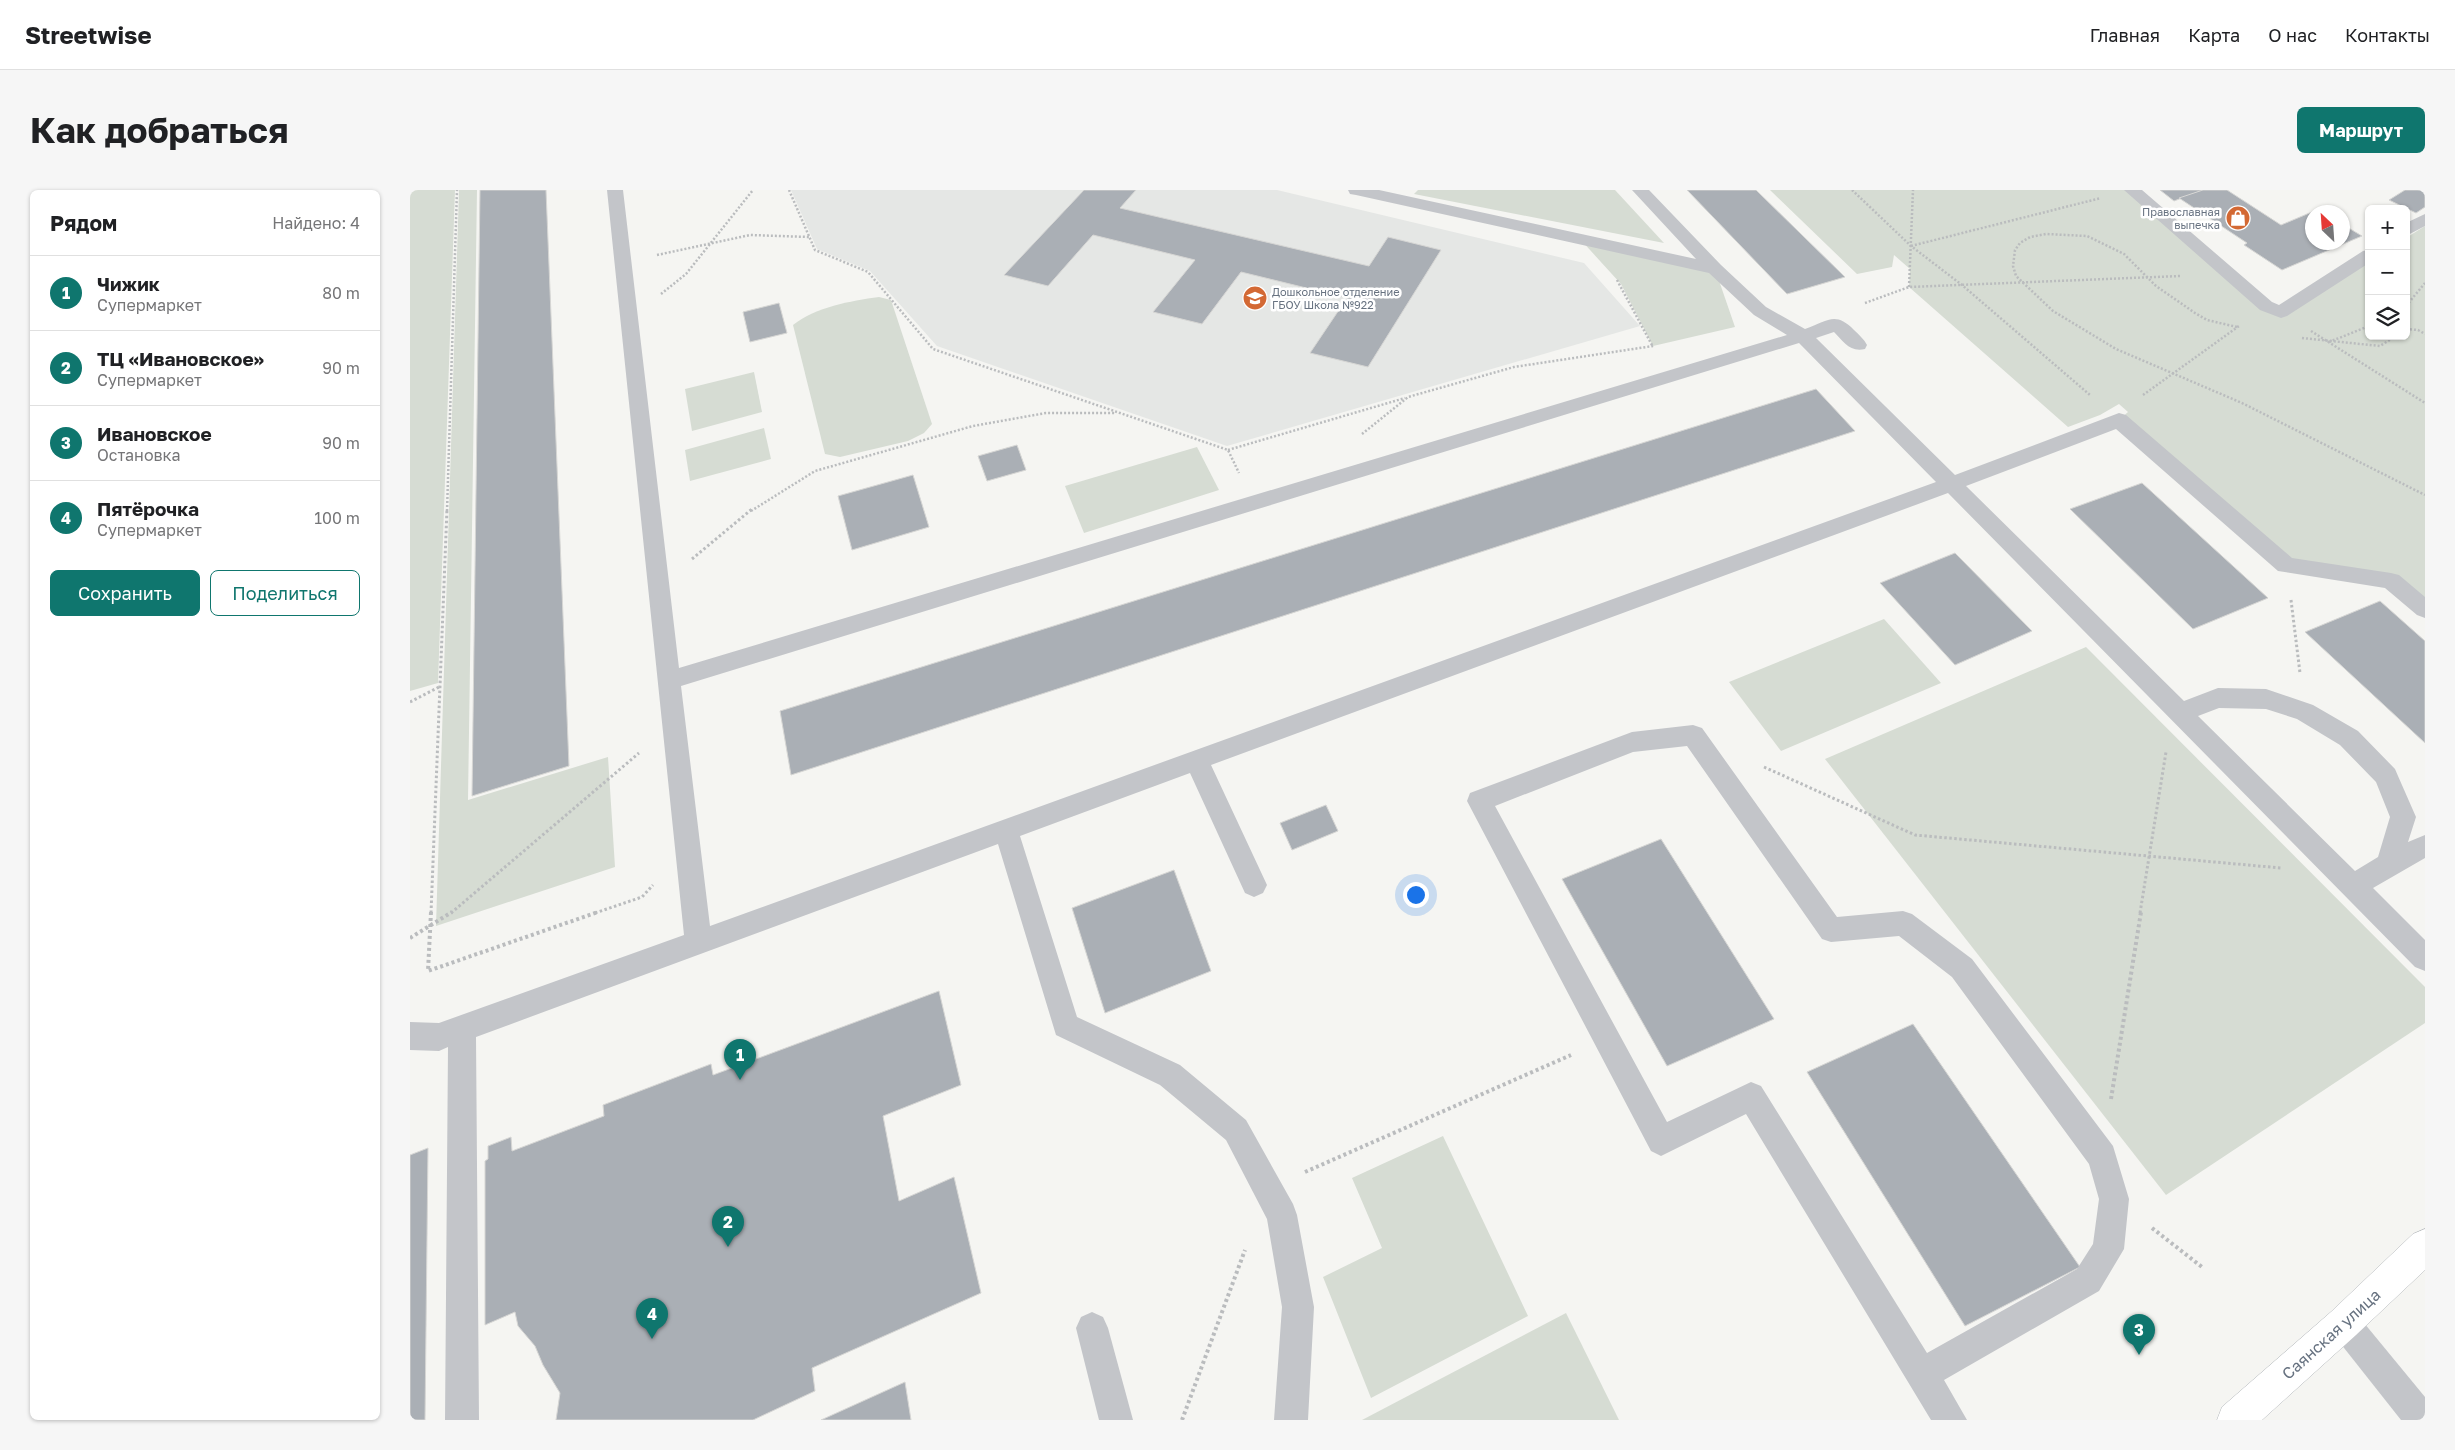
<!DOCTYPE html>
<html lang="ru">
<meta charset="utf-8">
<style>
:root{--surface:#fff;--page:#f6f6f6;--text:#202124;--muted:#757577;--line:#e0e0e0;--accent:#0f766e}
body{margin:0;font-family:"Golos Text",sans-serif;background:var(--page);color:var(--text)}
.controls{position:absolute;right:15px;top:15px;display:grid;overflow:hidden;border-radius:8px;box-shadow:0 1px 4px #0004}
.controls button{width:45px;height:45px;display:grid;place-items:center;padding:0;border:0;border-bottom:1px solid var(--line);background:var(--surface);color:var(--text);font:25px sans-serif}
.compass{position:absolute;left:1895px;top:15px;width:45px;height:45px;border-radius:50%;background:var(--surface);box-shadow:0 1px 4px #0004;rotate:335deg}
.you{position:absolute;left:1005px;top:704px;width:18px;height:18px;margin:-12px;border:4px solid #fff;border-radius:50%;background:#1a73e8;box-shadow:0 0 0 8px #1a73e833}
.badge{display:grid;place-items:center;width:32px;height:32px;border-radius:50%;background:var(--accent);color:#fff;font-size:16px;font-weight:700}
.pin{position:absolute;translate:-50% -41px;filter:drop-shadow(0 1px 2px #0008)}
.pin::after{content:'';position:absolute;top:26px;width:18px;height:15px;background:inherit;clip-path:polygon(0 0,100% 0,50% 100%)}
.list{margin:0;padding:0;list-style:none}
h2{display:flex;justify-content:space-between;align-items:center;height:65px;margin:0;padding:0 20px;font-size:21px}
h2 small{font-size:16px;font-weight:400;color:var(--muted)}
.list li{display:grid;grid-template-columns:32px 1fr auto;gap:15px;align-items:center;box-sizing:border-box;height:75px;padding:0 20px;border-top:1px solid var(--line)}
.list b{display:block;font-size:19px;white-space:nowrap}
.list p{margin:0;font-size:16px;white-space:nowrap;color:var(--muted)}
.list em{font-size:16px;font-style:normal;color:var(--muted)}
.actions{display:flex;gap:10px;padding:15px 20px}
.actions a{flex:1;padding:11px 0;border:1px solid var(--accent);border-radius:8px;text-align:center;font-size:18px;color:var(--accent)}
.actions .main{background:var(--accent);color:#fff}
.icon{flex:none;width:28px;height:28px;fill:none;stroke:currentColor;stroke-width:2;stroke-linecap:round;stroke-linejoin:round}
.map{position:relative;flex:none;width:2015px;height:1230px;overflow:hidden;border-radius:8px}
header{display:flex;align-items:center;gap:30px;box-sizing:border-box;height:70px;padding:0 25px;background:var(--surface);border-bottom:1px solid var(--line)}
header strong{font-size:24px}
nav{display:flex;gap:28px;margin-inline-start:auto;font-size:18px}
.intro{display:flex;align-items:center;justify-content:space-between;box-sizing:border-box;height:120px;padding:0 30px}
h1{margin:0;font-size:35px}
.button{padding:12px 22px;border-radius:8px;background:var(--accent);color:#fff;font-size:18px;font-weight:700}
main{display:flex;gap:30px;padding:0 30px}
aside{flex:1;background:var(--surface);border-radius:8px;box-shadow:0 1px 4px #0004}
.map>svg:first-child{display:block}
.built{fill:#e5e7e5}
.green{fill:#d6dcd3}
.building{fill:#aaafb5;stroke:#d6d6d4}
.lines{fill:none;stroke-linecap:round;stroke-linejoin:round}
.secondary-casing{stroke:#b3b7bb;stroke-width:1}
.path-far2{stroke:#babcbe;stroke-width:2.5;stroke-dasharray:2 2;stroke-linecap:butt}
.path-far1{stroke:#babcbe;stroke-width:3;stroke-dasharray:2.5 2.5;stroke-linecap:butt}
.path{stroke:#babcbe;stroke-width:4;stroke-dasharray:3 3;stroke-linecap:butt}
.lane{fill:#c3c5c9;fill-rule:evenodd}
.secondary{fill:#fff;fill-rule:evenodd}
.labels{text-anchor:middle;stroke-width:5;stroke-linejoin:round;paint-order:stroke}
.far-poi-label{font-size:11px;fill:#677280;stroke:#fff;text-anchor:end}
.near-street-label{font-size:16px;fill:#677280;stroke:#fff}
</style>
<header>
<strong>Streetwise</strong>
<nav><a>Главная</a><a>Карта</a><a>О нас</a><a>Контакты</a></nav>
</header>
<div class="intro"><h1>Как добраться</h1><a class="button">Маршрут</a></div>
<main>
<aside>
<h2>Рядом<small>Найдено: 4</small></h2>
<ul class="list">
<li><span class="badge">1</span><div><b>Чижик</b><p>Супермаркет</p></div><em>80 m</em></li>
<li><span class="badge">2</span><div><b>ТЦ «Ивановское»</b><p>Супермаркет</p></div><em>90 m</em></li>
<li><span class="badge">3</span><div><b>Ивановское</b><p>Остановка</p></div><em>90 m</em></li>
<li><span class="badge">4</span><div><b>Пятёрочка</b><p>Супермаркет</p></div><em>100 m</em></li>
</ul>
<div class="actions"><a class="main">Сохранить</a><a>Поделиться</a></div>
</aside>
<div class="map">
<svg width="2015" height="1230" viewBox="0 0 2015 1230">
<rect width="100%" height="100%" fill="#f5f5f2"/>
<polygon class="built" points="381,0 867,0 1174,73 1230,136 817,256 527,156 460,81 407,59"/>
<g class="green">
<polygon points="0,0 45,0 28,493 0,501"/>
<polygon points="49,0 67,0 58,610 198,567 205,677 26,736"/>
<polygon points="1008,0 1205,0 1254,53 1004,4"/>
<polygon points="1360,0 1718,0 1871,122 1959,71 1959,146 1996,146 1996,48 2015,36 2015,417 1981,391 1876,375 1709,230 1718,222 1709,214 1690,225 1658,237 1499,97 1500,79 1484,65 1482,77 1447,84"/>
<polygon points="1170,49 1305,79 1325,137 1243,156 1211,94"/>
<path d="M469 107 481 110 522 234 514 243 498 251 430 267 415 264 383 135C406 117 440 111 469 107Z"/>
<polygon points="344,182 352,222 282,241 275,199"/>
<polygon points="354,238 361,269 280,291 275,260"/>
<polygon points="787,257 809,300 674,343 655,296"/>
<polygon points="1474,429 1531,493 1371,561 1319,492"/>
<polygon points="1676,457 2015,797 2015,833 1756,1005 1415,569"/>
<polygon points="1033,946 1118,1126 961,1208 913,1087 972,1058 942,988"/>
<polygon points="1156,1123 1209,1230 952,1230"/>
</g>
<g class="building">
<polygon points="70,0 136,0 159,576 62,606"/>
<polygon points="674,0 726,0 710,18 959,76 978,47 1031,60 958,177 900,163 937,108 831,82 792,134 743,122 785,70 683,45 638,96 594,85"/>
<polygon points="1277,0 1346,0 1435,87 1377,104"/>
<polygon points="1750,0 1793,0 1764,11"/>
<polygon points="1793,0 1817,0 1871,35 1909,19 1914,22 1902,22 1902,52 1932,52 1932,34 1952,46 1872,80 1834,55 1837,53 1769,8"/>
<polygon points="1995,0 2015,0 2015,17 2006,23 1979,10"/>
<polygon points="369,113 377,143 340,152 333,122"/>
<polygon points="1406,199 1445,241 381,585 370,521"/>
<polygon points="607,255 616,280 577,291 568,266"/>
<polygon points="503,285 519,337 442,360 428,306"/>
<polygon points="1732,293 1858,408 1783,439 1660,319"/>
<polygon points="1545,363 1622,441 1545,475 1470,393"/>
<polygon points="1970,411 2015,451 2015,553 1895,442"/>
<polygon points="916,615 928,641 882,660 870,633"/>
<polygon points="1251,649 1364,829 1257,876 1152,689"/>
<polygon points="764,680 801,781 695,823 662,718"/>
<polygon points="529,801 551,895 473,926 489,1011 544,987 571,1103 402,1178 405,1201 343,1230 146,1230 150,1203 133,1175 125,1156 108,1136 105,1122 75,1135 75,971 78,969 78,956 101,947 102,961 194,926 193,915 301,874 303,885"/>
<polygon points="1503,834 1670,1077 1555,1136 1397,882"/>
<polygon points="18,958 15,1230 0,1230 0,965"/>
<polygon points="495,1192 501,1230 411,1230"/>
</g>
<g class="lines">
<defs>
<polygon id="secondary" points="2015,1039 2015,1080 1946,1145 1852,1230 1807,1230 1812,1217 1922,1121 2003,1044"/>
</defs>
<use href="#secondary" class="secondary-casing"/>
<g class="path-far2">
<polyline points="379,0 405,60 458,82 523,159 818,260 829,283"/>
<polyline points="1442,0 1501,56 1552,95 1680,205"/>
<polyline points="1501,56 1691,8"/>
<polyline points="247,65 340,45 399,47"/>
<polyline points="1207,90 1243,157"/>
<polyline points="1499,97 1503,0"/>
<polyline points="251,104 276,84 343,0"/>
<polyline points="1455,113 1499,97 1770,86"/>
<polyline points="1996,116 2015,93"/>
<polyline points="1827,137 1797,130 1785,123 1746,96 1714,64 1677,46 1636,44 1620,47 1610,53 1605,60 1603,76 1606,86 1643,121 1706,159 1832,213 2015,305"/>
<polyline points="1996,139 2008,140 2015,144"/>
<polyline points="1901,141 2015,213"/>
<polyline points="1892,148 1970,156 1986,146"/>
<polyline points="1919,152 1959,136"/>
<polyline points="1733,205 1829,136"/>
<polyline points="952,244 998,207 1104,177 1243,156"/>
<polyline points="818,260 995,208"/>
<polyline points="37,321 47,0"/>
<polyline points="341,321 405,281 563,236 636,223 705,223"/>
</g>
<g class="path-far1">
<polyline points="282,369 342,319"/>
<polyline points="1881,410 1890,483"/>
<polyline points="0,512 31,496"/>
<polyline points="1354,577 1505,645 1871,678"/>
<polyline points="21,723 37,319"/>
<polyline points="41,723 229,563"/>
<polyline points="185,723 232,707 243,695"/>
<polyline points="1730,723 1756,562"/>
</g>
<g class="path">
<polyline points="21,722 18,781 188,722"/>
<polyline points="0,748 42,722"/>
<polyline points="1701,909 1731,722"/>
<polyline points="895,982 1161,865"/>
<polyline points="1742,1038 1792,1077"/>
<polyline points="772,1230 835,1060"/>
</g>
<g class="lane">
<path d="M197 0H213L269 478 1377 145 1344 125 1299 83 946 5 940 4 938 0H969L1286 69 1222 0H1239L1311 75 1356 117 1395 139C1418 131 1425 121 1444 140 1449 145 1454 149 1457 155L1455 159C1440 163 1433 151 1424 142L1406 148 1545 285 1709 223 1716 225 1882 368 1981 383 1989 385 2015 407V428L2007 425 1975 398 1868 381 1706 239 1556 296 1774 511 1808 498 1856 499 1903 515 1948 541 1985 579 1988 586 2006 627 1998 652 2015 645V668L1963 698 2015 750V781L2005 777 1538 303 801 575 857 695 853 703 844 707 835 703 780 583 610 646 667 827 770 875 836 930 883 1014 887 1025 904 1117 898 1230H864L872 1117 857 1029 816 950 750 895 646 845 588 654 66 847 69 1230H35L38 857 29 861 0 860V832L29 833 274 745ZM1389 153 1526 292 300 736 271 496ZM1809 518 1856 519 1887 529 1930 555 1966 592 1980 627 1968 667 1945 681 1788 526Z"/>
<polygon points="1714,0 1732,0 1862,112 1869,115 1953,61 1959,60 1959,73 1877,126 1871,128 1850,120"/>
<polygon points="2015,24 2015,36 1996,46 1996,33"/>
<path d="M1283 535 1292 538 1427 727 1493 721 1502 724 1562 769 1703 956 1719 1009 1714 1059 1689 1101 1534 1190 1557 1230H1521L1336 924 1251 966 1241 961 1057 611 1060 603 1222 542ZM1277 556 1412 749 1421 752 1489 746 1542 787 1679 974 1689 1009 1683 1054 1667 1079 1517 1163 1351 896 1341 892 1257 932 1085 616 1223 562Z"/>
<polygon points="1934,1117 1945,1122 2015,1207 2015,1230 1991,1230 1923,1144 1918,1133 1923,1122"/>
<polygon points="682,1122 693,1127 698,1138 723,1230 689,1230 666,1138 671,1127"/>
</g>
<use href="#secondary" class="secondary"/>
</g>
<defs>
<symbol id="shop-disc" viewBox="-11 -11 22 22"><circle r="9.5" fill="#d36934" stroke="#fff"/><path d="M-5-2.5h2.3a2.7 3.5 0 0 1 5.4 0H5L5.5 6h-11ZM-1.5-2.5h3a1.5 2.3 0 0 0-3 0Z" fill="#fff"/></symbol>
<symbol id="school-disc" viewBox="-11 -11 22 22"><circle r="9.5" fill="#d36934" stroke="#fff"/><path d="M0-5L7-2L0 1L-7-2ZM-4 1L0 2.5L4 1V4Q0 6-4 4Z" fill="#fff"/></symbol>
</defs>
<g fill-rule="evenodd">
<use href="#shop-disc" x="1814" y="14" width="28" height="28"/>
<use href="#school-disc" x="831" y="94" width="28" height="28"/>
</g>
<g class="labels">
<g class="far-poi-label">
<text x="1810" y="26">Православная<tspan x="1810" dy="13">выпечка</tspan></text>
<text x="862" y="106" text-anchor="start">Дошкольное отделение<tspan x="862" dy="13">ГБОУ Школа №922</tspan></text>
</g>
<g class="near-street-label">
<text transform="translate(1921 1144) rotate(-42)" y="6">Саянская улица</text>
</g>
</g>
</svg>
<div class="controls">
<button>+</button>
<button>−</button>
<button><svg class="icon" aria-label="layers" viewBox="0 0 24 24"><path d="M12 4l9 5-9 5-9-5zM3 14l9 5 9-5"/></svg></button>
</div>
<svg class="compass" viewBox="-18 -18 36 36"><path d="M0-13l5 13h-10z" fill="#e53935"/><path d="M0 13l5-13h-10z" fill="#757577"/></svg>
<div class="you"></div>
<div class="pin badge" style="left:330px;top:890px">1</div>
<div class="pin badge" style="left:318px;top:1057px">2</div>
<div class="pin badge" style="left:1729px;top:1165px">3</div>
<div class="pin badge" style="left:242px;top:1149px">4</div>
</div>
</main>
